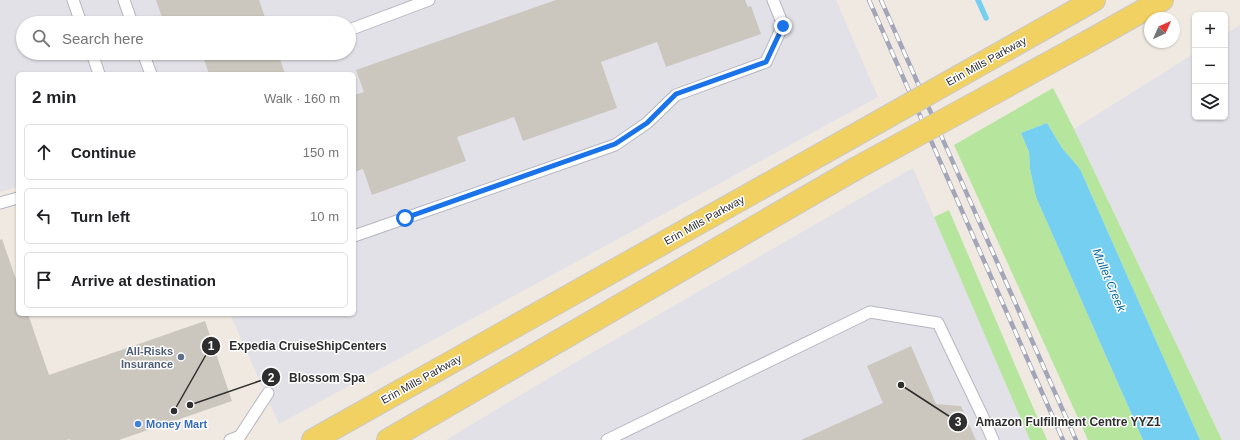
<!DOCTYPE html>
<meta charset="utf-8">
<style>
:root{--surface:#fff;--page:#f2f2f2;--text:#202124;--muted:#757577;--line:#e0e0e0}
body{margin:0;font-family:Helvetica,sans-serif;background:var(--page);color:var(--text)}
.controls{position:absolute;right:12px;top:12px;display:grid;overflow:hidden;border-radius:6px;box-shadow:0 1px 3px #0004}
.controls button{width:36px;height:36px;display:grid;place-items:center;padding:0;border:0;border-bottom:1px solid var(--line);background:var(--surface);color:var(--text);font:20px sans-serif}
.compass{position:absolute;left:1144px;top:12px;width:36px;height:36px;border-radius:50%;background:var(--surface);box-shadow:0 1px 3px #0004;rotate:45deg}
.stop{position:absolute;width:12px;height:12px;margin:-9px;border:3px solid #1a73e8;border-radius:50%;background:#fff}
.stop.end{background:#1a73e8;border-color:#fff;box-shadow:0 1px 4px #0008}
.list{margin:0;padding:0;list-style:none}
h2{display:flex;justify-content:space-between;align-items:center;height:52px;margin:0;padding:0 16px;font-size:17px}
h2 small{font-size:13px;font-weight:400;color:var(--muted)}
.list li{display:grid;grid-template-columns:26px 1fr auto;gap:12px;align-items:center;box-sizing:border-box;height:56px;margin:0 8px 8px;padding:0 8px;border:1px solid var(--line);border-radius:6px}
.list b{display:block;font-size:15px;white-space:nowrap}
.list em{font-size:13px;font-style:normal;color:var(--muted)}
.icon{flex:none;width:22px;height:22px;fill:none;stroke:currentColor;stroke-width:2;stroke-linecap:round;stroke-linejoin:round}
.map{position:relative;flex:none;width:1240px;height:440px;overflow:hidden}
.search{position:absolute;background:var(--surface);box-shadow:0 1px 3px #0004;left:16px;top:16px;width:340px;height:44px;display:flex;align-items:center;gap:10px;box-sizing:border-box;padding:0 14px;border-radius:22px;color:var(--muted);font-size:15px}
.panel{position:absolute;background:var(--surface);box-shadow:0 1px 3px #0004;left:16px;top:72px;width:340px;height:244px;border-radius:6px}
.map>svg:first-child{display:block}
.industrial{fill:#e3e1e8;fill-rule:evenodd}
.green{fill:#b6e59e}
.water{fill:#75cff0}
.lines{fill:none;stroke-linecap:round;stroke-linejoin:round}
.stream{stroke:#75cff0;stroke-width:5.5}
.building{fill:#cbc7bf}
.lane-casing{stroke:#b4b7c1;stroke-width:13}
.primary-casing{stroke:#c9c9c9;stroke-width:24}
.lane{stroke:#fff;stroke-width:11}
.primary{stroke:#f2d163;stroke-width:22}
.rail-casing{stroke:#a3a6b8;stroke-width:4.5}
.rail{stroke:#fff;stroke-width:3;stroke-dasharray:9;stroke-linecap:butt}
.primary-bridge-casing{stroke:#c9c9c9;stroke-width:24;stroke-linecap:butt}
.primary-bridge{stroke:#f2d163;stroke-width:22}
.route{stroke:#1a73e8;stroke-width:5}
.service-dot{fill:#5c6f8a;stroke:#fff;stroke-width:1.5}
.shop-dot{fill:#3f7fe0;stroke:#fff;stroke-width:1.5}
.labels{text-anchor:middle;stroke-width:3;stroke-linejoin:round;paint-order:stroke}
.street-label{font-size:11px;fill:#2e2e2e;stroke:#fff}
.service-label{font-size:11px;font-weight:bold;fill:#4e5e75;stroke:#fff;text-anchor:end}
.shop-label{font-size:11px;font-weight:bold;fill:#366cbe;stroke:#fff;text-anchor:start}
.water-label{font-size:12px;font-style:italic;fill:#0d6fa3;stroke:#fff}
.leader{fill:none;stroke:#2e2e2e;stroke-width:1.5}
.callout-dot{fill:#2e2e2e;stroke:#fff;stroke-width:1.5}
.mark-label{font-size:12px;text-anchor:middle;font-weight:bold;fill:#fff}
.callout-label{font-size:12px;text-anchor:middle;font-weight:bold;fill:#2e2e2e;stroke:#fff;stroke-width:3;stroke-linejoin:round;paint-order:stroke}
</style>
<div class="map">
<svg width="1240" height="440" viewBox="0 0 1240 440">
<rect width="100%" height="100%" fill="#efe9e1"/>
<g class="industrial">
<path d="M0 0H836L878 97 279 424 230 314H354V74H18V187L0 192ZM23 23H349V53H23Z"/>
<polygon points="1240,25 1240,440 1222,440 1074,129 1195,53 1195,117 1225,117 1225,34"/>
<polygon points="913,168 1030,440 446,440 571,365"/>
</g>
<g class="green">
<polygon points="1053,88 1074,129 1222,440 1200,440 1080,169 1062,148 1047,123 1021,133 1029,152 1030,169 1036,197 1143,440 1088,440 954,145"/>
<polygon points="949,210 1047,440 1030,440 934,217"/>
</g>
<polygon class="water" points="1047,123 1062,148 1080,169 1200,440 1143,440 1036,197 1030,169 1029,152 1021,133"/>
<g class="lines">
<polyline class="stream" points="978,0 986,18"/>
</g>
<g class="building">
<polygon points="156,0 259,0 267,23 164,23"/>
<polygon points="556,0 745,0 748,7 751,6 761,34 666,67 657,42 601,62 617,108 523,141 514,117 457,137 466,161 372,195 363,169 354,172 354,95 364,92 356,70"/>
<polygon points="202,53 278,53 285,74 209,74"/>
<polygon points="2,239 18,285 18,314 28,314 49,375 205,321 232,401 119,440 70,440 70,439 67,440 0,440 0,240"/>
<polygon points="911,346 936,404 961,406 976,440 801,440 883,403 867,366"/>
</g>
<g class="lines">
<defs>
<g id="lane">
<polyline points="73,0 81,23"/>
<polyline points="124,0 132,23"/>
<polyline points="349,30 429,0"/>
<polyline points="92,53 99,74"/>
<polyline points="143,53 151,74"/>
<polyline points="0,203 18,198"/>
<polyline points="354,236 615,145 647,123 676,95 766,62 783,25 773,0"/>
<polyline points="230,440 240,436 268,393"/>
<polyline points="607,440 870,312 938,323 982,415 993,440"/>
</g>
<g id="primary">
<polyline points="1073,12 1094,0"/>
<polyline points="1089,41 1162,0"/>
<polyline points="313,440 841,143"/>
<polyline points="388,440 855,169"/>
</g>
</defs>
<use href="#lane" class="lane-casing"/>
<use href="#primary" class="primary-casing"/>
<use href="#lane" class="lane"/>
<use href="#primary" class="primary"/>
<defs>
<g id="rail">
<polyline points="869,0 1063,440"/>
<polyline points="881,0 1076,440"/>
</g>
</defs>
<use href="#rail" class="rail-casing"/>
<use href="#rail" class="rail"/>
<defs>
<g id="primary-bridge">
<polyline points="841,143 1073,12"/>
<polyline points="855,169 1089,41"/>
</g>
</defs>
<use href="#primary-bridge" class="primary-bridge-casing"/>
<use href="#primary-bridge" class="primary-bridge"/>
</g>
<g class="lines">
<polyline class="route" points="405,218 615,144 647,123 676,94 766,62 783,26"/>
</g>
<circle class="service-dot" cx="181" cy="357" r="4"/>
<circle class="shop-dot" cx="138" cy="424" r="4"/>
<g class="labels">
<g class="street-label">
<text transform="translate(986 61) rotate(-29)" y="4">Erin Mills Parkway</text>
<text transform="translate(704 220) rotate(-29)" y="4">Erin Mills Parkway</text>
<text transform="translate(421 379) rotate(-29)" y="4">Erin Mills Parkway</text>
</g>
<g class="service-label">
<text x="173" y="355">All-Risks<tspan x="173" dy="13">Insurance</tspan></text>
</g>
<g class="shop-label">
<text x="146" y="428">Money Mart</text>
</g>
<g class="water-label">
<text transform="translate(1109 280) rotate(67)" y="4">Mullet Creek</text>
</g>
</g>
<path class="leader" d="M174 411L211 346M190 405L271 377M901 385L958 422"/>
<g class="callout-dot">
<circle cx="174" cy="411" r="4"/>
<circle cx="190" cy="405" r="4"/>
<circle cx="901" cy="385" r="4"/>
<circle cx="211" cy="346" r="10"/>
<circle cx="271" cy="377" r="10"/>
<circle cx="958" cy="422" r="10"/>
</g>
<g class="mark-label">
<text x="211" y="350">1</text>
<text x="271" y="382">2</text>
<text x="958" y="426">3</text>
</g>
<g class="callout-label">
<text x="308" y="350">Expedia CruiseShipCenters</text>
<text x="327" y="382">Blossom Spa</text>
<text x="1068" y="426">Amazon Fulfillment Centre YYZ1</text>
</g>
</svg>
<div class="controls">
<button>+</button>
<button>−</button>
<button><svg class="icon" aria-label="layers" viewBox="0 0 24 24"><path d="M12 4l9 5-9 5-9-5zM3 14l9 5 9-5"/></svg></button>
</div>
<svg class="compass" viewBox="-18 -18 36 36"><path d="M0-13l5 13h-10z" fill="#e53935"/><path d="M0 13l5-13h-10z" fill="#757577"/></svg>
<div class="stop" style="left:405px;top:218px"></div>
<div class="stop end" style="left:783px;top:26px"></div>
<div class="search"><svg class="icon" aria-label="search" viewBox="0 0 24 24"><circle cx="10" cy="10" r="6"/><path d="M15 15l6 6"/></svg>Search here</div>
<section class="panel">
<h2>2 min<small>Walk · 160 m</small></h2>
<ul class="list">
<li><svg class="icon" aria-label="ahead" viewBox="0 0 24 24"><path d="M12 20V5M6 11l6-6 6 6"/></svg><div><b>Continue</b></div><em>150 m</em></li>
<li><svg class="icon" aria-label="left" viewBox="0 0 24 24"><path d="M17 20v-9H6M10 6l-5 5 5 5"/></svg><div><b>Turn left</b></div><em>10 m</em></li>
<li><svg class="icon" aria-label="arrive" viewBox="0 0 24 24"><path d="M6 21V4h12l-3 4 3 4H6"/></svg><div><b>Arrive at destination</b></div></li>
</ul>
</section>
</div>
